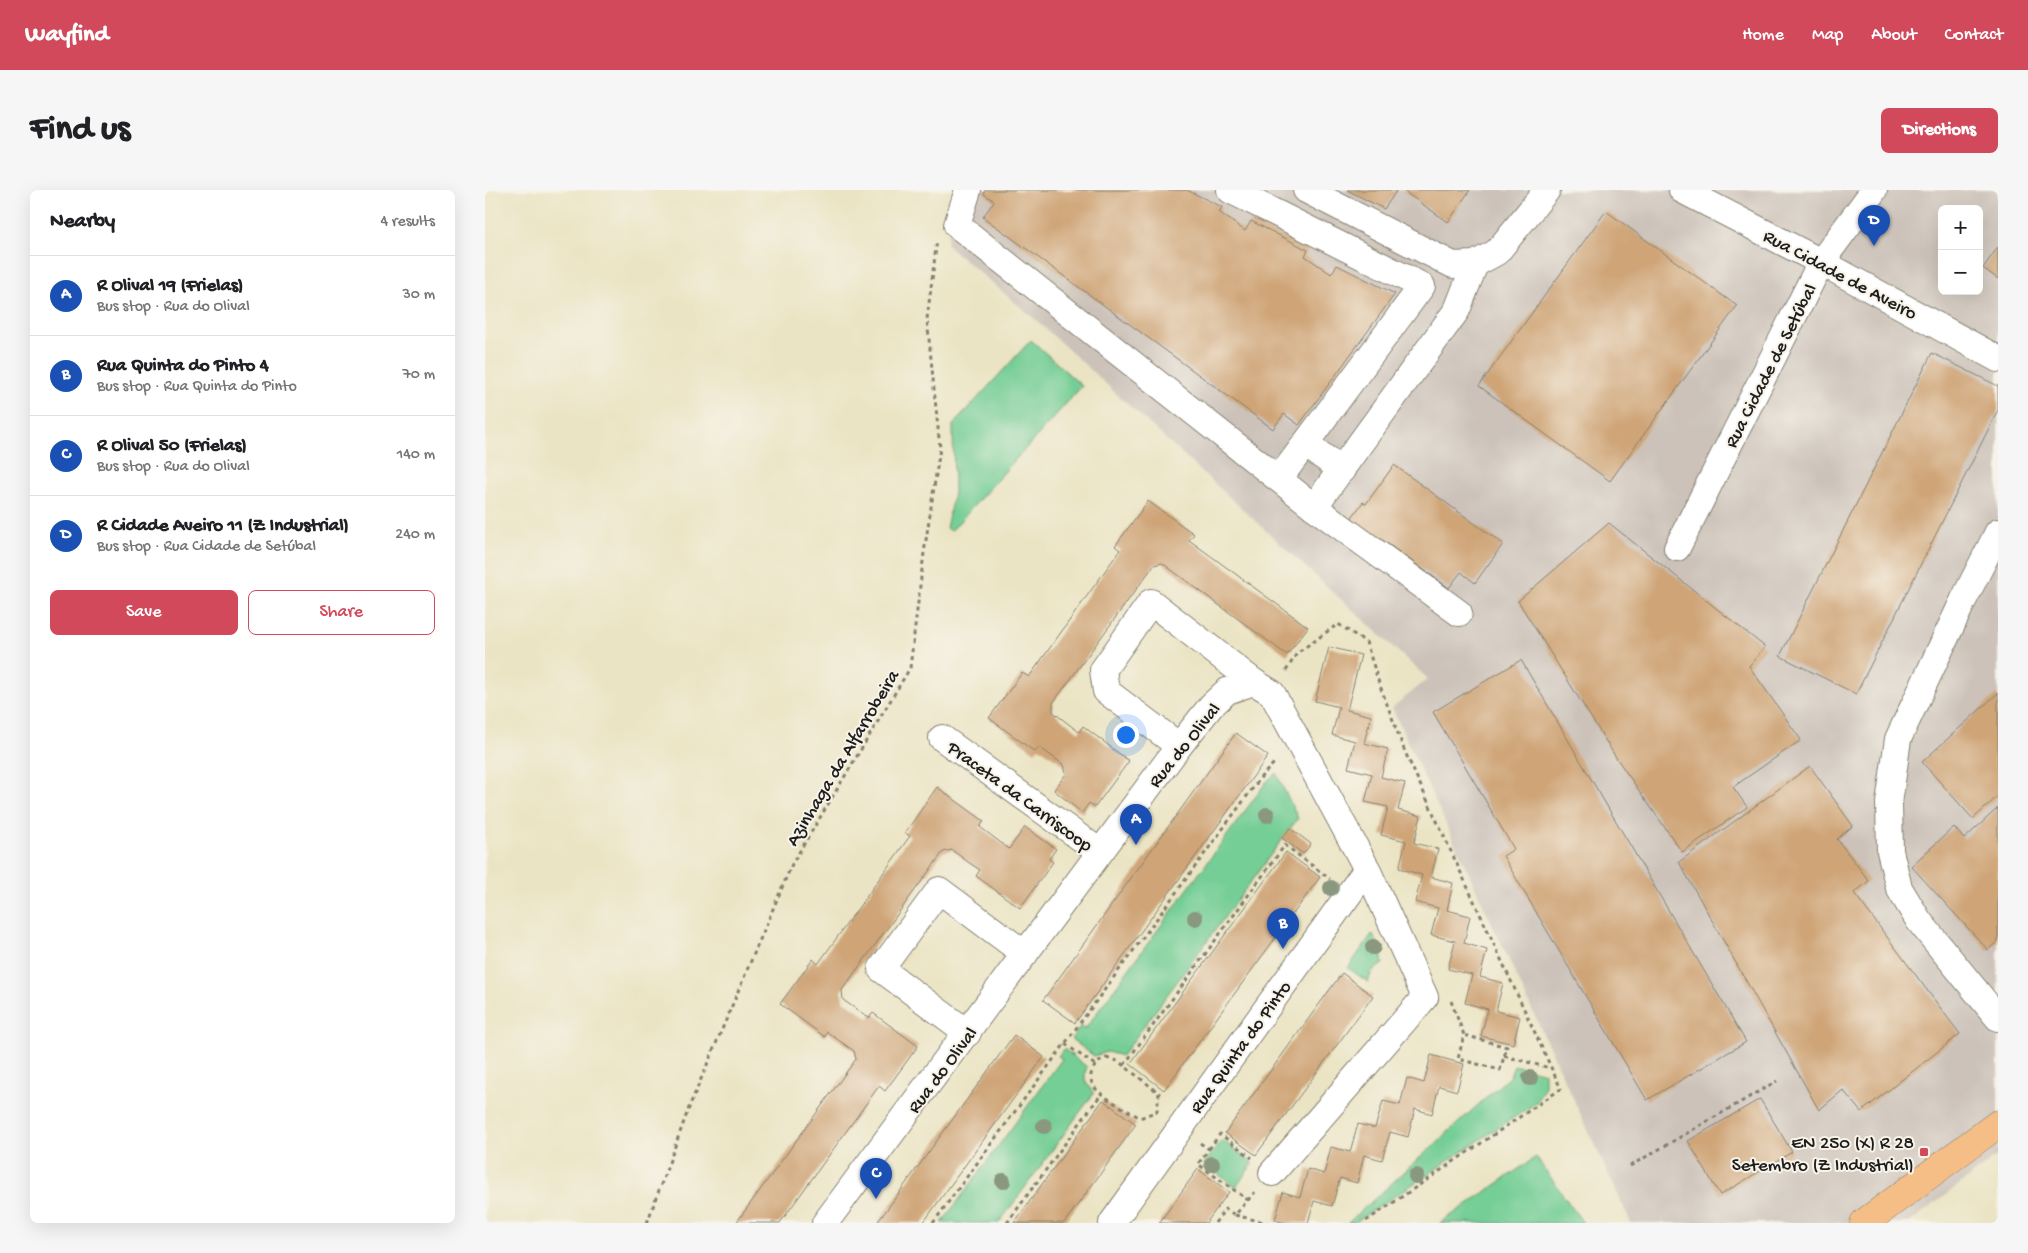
<!DOCTYPE html>
<meta charset="utf-8">
<style>
:root{--surface:#fff;--page:#f6f6f6;--text:#202124;--muted:#757577;--line:#e0e0e0;--accent:#d1495b}
body{margin:0;font-family:"Gochi Hand",sans-serif;background:var(--page);color:var(--text)}
.controls{position:absolute;right:15px;top:15px;display:grid;overflow:hidden;border-radius:8px;box-shadow:0 5px 20px #0002}
.controls button{width:45px;height:45px;display:grid;place-items:center;padding:0;border:0;border-bottom:1px solid var(--line);background:var(--surface);color:var(--text);font:25px sans-serif}
.you{position:absolute;left:640px;top:544px;width:18px;height:18px;margin:-12px;border:4px solid #fff;border-radius:50%;background:#1a73e8;box-shadow:0 0 0 8px #1a73e833}
.badge{display:grid;place-items:center;width:32px;height:32px;border-radius:50%;background:var(--accent);color:#fff;font-size:16px;font-weight:700}
.pin{position:absolute;translate:-50% -41px;filter:drop-shadow(0 1px 2px #0008)}
.pin::after{content:'';position:absolute;top:26px;width:18px;height:15px;background:inherit;clip-path:polygon(0 0,100% 0,50% 100%)}
.list{margin:0;padding:0;list-style:none}
h2{display:flex;justify-content:space-between;align-items:center;height:65px;margin:0;padding:0 20px;font-size:21px}
h2 small{font-size:16px;font-weight:400;color:var(--muted)}
.list li{display:grid;grid-template-columns:32px 1fr auto;gap:15px;align-items:center;box-sizing:border-box;height:80px;padding:0 20px;border-top:1px solid var(--line)}
.list b{display:block;font-size:19px;white-space:nowrap}
.list p{margin:0;font-size:16px;white-space:nowrap;color:var(--muted)}
.list em{font-size:16px;font-style:normal;color:var(--muted)}
.actions{display:flex;gap:10px;padding:15px 20px}
.actions a{flex:1;padding:11px 0;border:1px solid var(--accent);border-radius:8px;text-align:center;font-size:18px;color:var(--accent)}
.actions .main{background:var(--accent);color:#fff}
.map{position:relative;flex:none;width:1513px;height:1033px;overflow:hidden;border-radius:8px}
header{display:flex;align-items:center;gap:30px;box-sizing:border-box;height:70px;padding:0 25px;background:var(--accent);color:#fff}
header strong{font-size:24px}
nav{display:flex;gap:28px;margin-inline-start:auto;font-size:18px}
.intro{display:flex;align-items:center;justify-content:space-between;box-sizing:border-box;height:120px;padding:0 30px}
h1{margin:0;font-size:35px}
.button{padding:12px 22px;border-radius:8px;background:var(--accent);color:#fff;font-size:18px;font-weight:700}
main{display:flex;gap:30px;padding:0 30px}
aside{flex:1;background:var(--surface);border-radius:8px;box-shadow:0 5px 20px #0002}
.map>svg:first-child{display:block}
.industrial{fill:#ccc2b9;fill-rule:evenodd}
.green{fill:#75ce95;stroke:#487558}
.building{fill:#cfa578}
.lines{fill:none;stroke-linecap:round;stroke-linejoin:round}
.minor-casing{stroke:#848070;stroke-width:28}
.major-casing{stroke:#848070;stroke-width:29}
.path{stroke:#848070;stroke-width:3;stroke-dasharray:4 4;stroke-linecap:butt}
.minor{stroke:#fff;stroke-width:26}
.major{stroke:#f6be87;stroke-width:28}
.tree{fill:#8a987f}
.poi-dot{fill:#d1495b;stroke:#f7f3e8;stroke-width:2}
.labels{text-anchor:middle;stroke-width:4;stroke-linejoin:round;paint-order:stroke}
.street-label{font-size:19px;fill:#1c1c1c;stroke:#f7f3e8}
.poi-label{font-size:19px;fill:#1c1c1c;stroke:#f7f3e8;text-anchor:end}
</style>
<header>
<strong>Wayfind</strong>
<nav><a>Home</a><a>Map</a><a>About</a><a>Contact</a></nav>
</header>
<div class="intro"><h1>Find us</h1><a class="button">Directions</a></div>
<main>
<aside>
<h2>Nearby<small>4 results</small></h2>
<ul class="list">
<li><span class="badge" style="background:#1a4fb4">A</span><div><b>R Olival 19 (Frielas)</b><p>Bus stop · Rua do Olival</p></div><em>30 m</em></li>
<li><span class="badge" style="background:#1a4fb4">B</span><div><b>Rua Quinta do Pinto 4</b><p>Bus stop · Rua Quinta do Pinto</p></div><em>70 m</em></li>
<li><span class="badge" style="background:#1a4fb4">C</span><div><b>R Olival 50 (Frielas)</b><p>Bus stop · Rua do Olival</p></div><em>140 m</em></li>
<li><span class="badge" style="background:#1a4fb4">D</span><div><b>R Cidade Aveiro 11 (Z Industrial)</b><p>Bus stop · Rua Cidade de Setúbal</p></div><em>240 m</em></li>
</ul>
<div class="actions"><a class="main">Save</a><a>Share</a></div>
</aside>
<div class="map">
<svg width="1513" height="1033" viewBox="0 0 1513 1033">
<rect width="100%" height="100%" fill="#f7f3e8"/>
<filter id="ink" filterUnits="userSpaceOnUse"><feTurbulence type="fractalNoise" baseFrequency=".02" numOctaves="2"/><feDisplacementMap in="SourceGraphic" scale="10" xChannelSelector="R" yChannelSelector="G"/><feConvolveMatrix kernelMatrix="1 2 1 2 8 2 1 2 1" color-interpolation-filters="sRGB"/></filter>
<filter id="wash" filterUnits="userSpaceOnUse"><feTurbulence type="fractalNoise" baseFrequency=".0096" numOctaves="4" result="noise"/><feDisplacementMap in="SourceGraphic" scale="20" xChannelSelector="R" yChannelSelector="G"/><feGaussianBlur stdDeviation="1.12" result="paint"/><feColorMatrix in="noise" values="0 0 0 0 0 0 0 0 0 0 0 0 0 0 0 0 0 1.4 0 .05"/><feComposite in="paint" operator="in"/></filter>
<g filter="url(#wash)">
<rect width="100%" height="100%" fill="#ebe4c4"/>
<path class="industrial" d="M469 0H1513V965L1424 1033H1146L907 518 943 489 551 130 462 55ZM1457 19H1494V101H1457Z"/>
<g class="green">
<polygon points="546,150 597,196 466,341 461,338 469,302 468,235"/>
<polygon points="791,583 813,628 637,866 622,862 609,866 586,849 595,837 600,839 782,591"/>
<polygon points="887,744 895,756 898,774 887,781 883,792 863,778"/>
<path d="M579 859 602 877C597 888 602 895 609 903L514 1033H457L577 869 573 866Z"/>
<polygon points="1029,875 1060,883 1060,896 1051,913 869,1033 863,1033 1025,886"/>
<polygon points="737,950 768,973 751,997 719,974"/>
<polygon points="1051,967 1098,1033 955,1033"/>
</g>
<g id="blocks">
<g class="building">
<polygon points="500,0 702,0 737,17 734,22 760,41 766,31 823,60 820,66 846,84 852,75 910,104 814,235 799,224 788,239 498,27 509,11 499,4"/>
<polygon points="862,0 912,0 899,19"/>
<polygon points="917,0 985,0 963,32"/>
<polygon points="1121,21 1252,116 1125,291 994,196"/>
<polygon points="1513,57 1513,89 1498,78"/>
<polygon points="1447,163 1513,196 1513,220 1371,504 1295,466"/>
<polygon points="909,275 1018,354 990,393 976,382 964,398 892,346 890,348 865,330 878,312 881,314"/>
<polygon points="663,311 709,344 704,350 823,437 802,465 677,373 669,375 568,513 568,522 594,542 598,536 644,571 610,617 604,613 597,623 569,600 581,584 579,575 554,557 550,562 504,528 537,483 544,487 635,360 630,356"/>
<polygon points="1124,333 1280,457 1264,476 1316,550 1248,597 1262,617 1197,662 1132,569 1033,411"/>
<polygon points="844,457 876,465 862,520 886,526 879,553 903,559 896,587 920,593 913,620 936,626 929,653 953,659 946,687 968,693 962,720 985,726 979,753 1002,760 995,787 1018,793 1011,821 1035,827 1028,854 996,846 1003,819 980,813 987,785 963,779 970,751 946,745 953,718 930,712 937,685 914,678 921,651 896,645 903,617 880,612 887,584 863,578 870,551 847,545 854,517 830,511"/>
<polygon points="1036,470 1261,852 1162,910 1018,666 1029,659 948,522"/>
<polygon points="1513,503 1513,606 1488,629 1437,572"/>
<polygon points="751,543 783,566 590,833 558,810"/>
<polygon points="1325,576 1368,636 1352,649 1384,691 1369,703 1475,844 1376,922 1358,900 1334,920 1194,672"/>
<polygon points="452,597 499,631 495,637 524,659 540,637 571,659 564,669 568,672 535,718 491,686 495,680 483,672 467,660 458,662 357,800 358,810 384,828 388,823 433,856 400,901 394,896 295,1033 251,1033 371,869 369,861 342,842 340,847 295,814 328,769 333,774 425,646 420,643"/>
<polygon points="1513,618 1513,751 1503,760 1426,676 1469,637 1479,649"/>
<polygon points="805,638 826,654 818,664 797,648"/>
<polygon points="801,662 835,687 679,900 645,874"/>
<polygon points="857,783 888,806 771,965 740,943"/>
<polygon points="529,845 559,867 521,919 438,1033 392,1033"/>
<polygon points="946,865 979,874 972,901 954,896 947,924 930,919 923,947 905,942 897,970 879,965 872,993 855,988 847,1016 829,1011 823,1033 801,1033 790,1030 798,1002 815,1007 823,979 839,984 846,957 865,962 873,934 890,938 898,911 915,915 922,888 939,893"/>
<polygon points="1275,909 1307,962 1235,1005 1203,951"/>
<polygon points="618,910 651,934 613,987 579,1033 529,1033"/>
<polygon points="713,979 744,1002 721,1033 674,1033"/>
</g>
</g>
</g>
<g filter="url(#ink)">
<use href="#blocks" fill-opacity="0" stroke="#848070" stroke-width="1"/>
<g class="lines">
<defs>
<g id="minor">
<polyline points="483,0 472,35 829,317 972,120 990,74"/>
<polyline points="745,0 937,96 794,289"/>
<polyline points="821,0 968,75 990,74 1012,62 1062,0"/>
<polyline points="1197,0 1336,72 1513,169"/>
<polyline points="820,254 857,280"/>
<polyline points="829,317 974,423"/>
<polyline points="1513,342 1478,411 1413,549 1404,613 1405,661 1414,698 1434,731 1513,828"/>
<polyline points="1192,358 1336,72 1389,0"/>
<polyline points="457,548 615,662"/>
<polyline points="694,556 621,501 618,480 666,412 769,492"/>
<polyline points="483,843 396,779 454,700 540,764"/>
<polyline points="340,1033 694,556 726,516 742,501 769,492 787,503 882,679 940,807 787,983"/>
<polyline points="627,1033 882,679"/>
</g>
<polyline id="major" points="1379,1033 1513,934"/>
</defs>
<use href="#minor" class="minor-casing"/>
<use href="#major" class="major-casing"/>
<g class="path">
<polyline points="801,481 812,463 853,434 881,452 894,493 920,562 1076,899 878,1033"/>
<polyline points="966,811 979,845 973,869 1015,880 1022,857 979,845"/>
<polyline points="580,854 610,875"/>
<polyline points="1019,866 1065,878"/>
<path d="M621 868 633 871 674 903 672 921 655 928C641 919 623 911 611 899 600 888 608 873 621 868Z"/>
<polyline points="639,875 800,655 845,689"/>
<polyline points="715,953 724,959 713,974 763,1010"/>
<polyline points="724,959 735,944 767,968"/>
<polyline points="1145,976 1292,891"/>
<polyline points="750,1025 782,1033"/>
<polyline points="162,1033 205,915 307,674 425,478 439,363 455,258 442,129 452,50"/>
<polyline points="448,1033 776,587 791,571"/>
<polyline points="522,1033 617,903"/>
<polyline points="730,1033 740,1019 750,1025 770,1002"/>
</g>
<use href="#minor" class="minor"/>
<use href="#major" class="major"/>
</g>
<g class="tree">
<circle cx="782" cy="625" r="8"/>
<circle cx="846" cy="698" r="8"/>
<circle cx="710" cy="728" r="8"/>
<circle cx="888" cy="757" r="8"/>
<circle cx="1045" cy="888" r="8"/>
<circle cx="559" cy="936" r="8"/>
<circle cx="727" cy="974" r="8"/>
<circle cx="931" cy="986" r="8"/>
<circle cx="518" cy="991" r="8"/>
</g>
</g>
<rect class="poi-dot" x="1434" y="957" width="10" height="10" rx="2.5"/>
<g class="labels">
<g class="street-label">
<text transform="translate(1356 83) rotate(28)" y="7">Rua Cidade de Aveiro</text>
<text transform="translate(1284 175) rotate(-63)" y="7">Rua Cidade de Setúbal</text>
<text transform="translate(698 554) rotate(-51)" y="7">Rua do Olival</text>
<text transform="translate(356 567) rotate(-59)" y="7">Azinhaga da Alfarrobeira</text>
<text transform="translate(536 605) rotate(36)" y="7">Praceta da Carriscoop</text>
<text transform="translate(754 856) rotate(-54)" y="7">Rua Quinta do Pinto</text>
<text transform="translate(456 879) rotate(-53)" y="7">Rua do Olival</text>
</g>
<g class="poi-label">
<text x="1429" y="958">EN 250 (X) R 28<tspan x="1429" dy="22">Setembro (Z Industrial)</tspan></text>
</g>
</g>
</svg>
<div class="controls">
<button>+</button>
<button>−</button>
</div>
<div class="you"></div>
<div class="pin badge" style="left:651px;top:655px;background:#1a4fb4">A</div>
<div class="pin badge" style="left:798px;top:759px;background:#1a4fb4">B</div>
<div class="pin badge" style="left:391px;top:1009px;background:#1a4fb4">C</div>
<div class="pin badge" style="left:1389px;top:56px;background:#1a4fb4">D</div>
</div>
</main>
